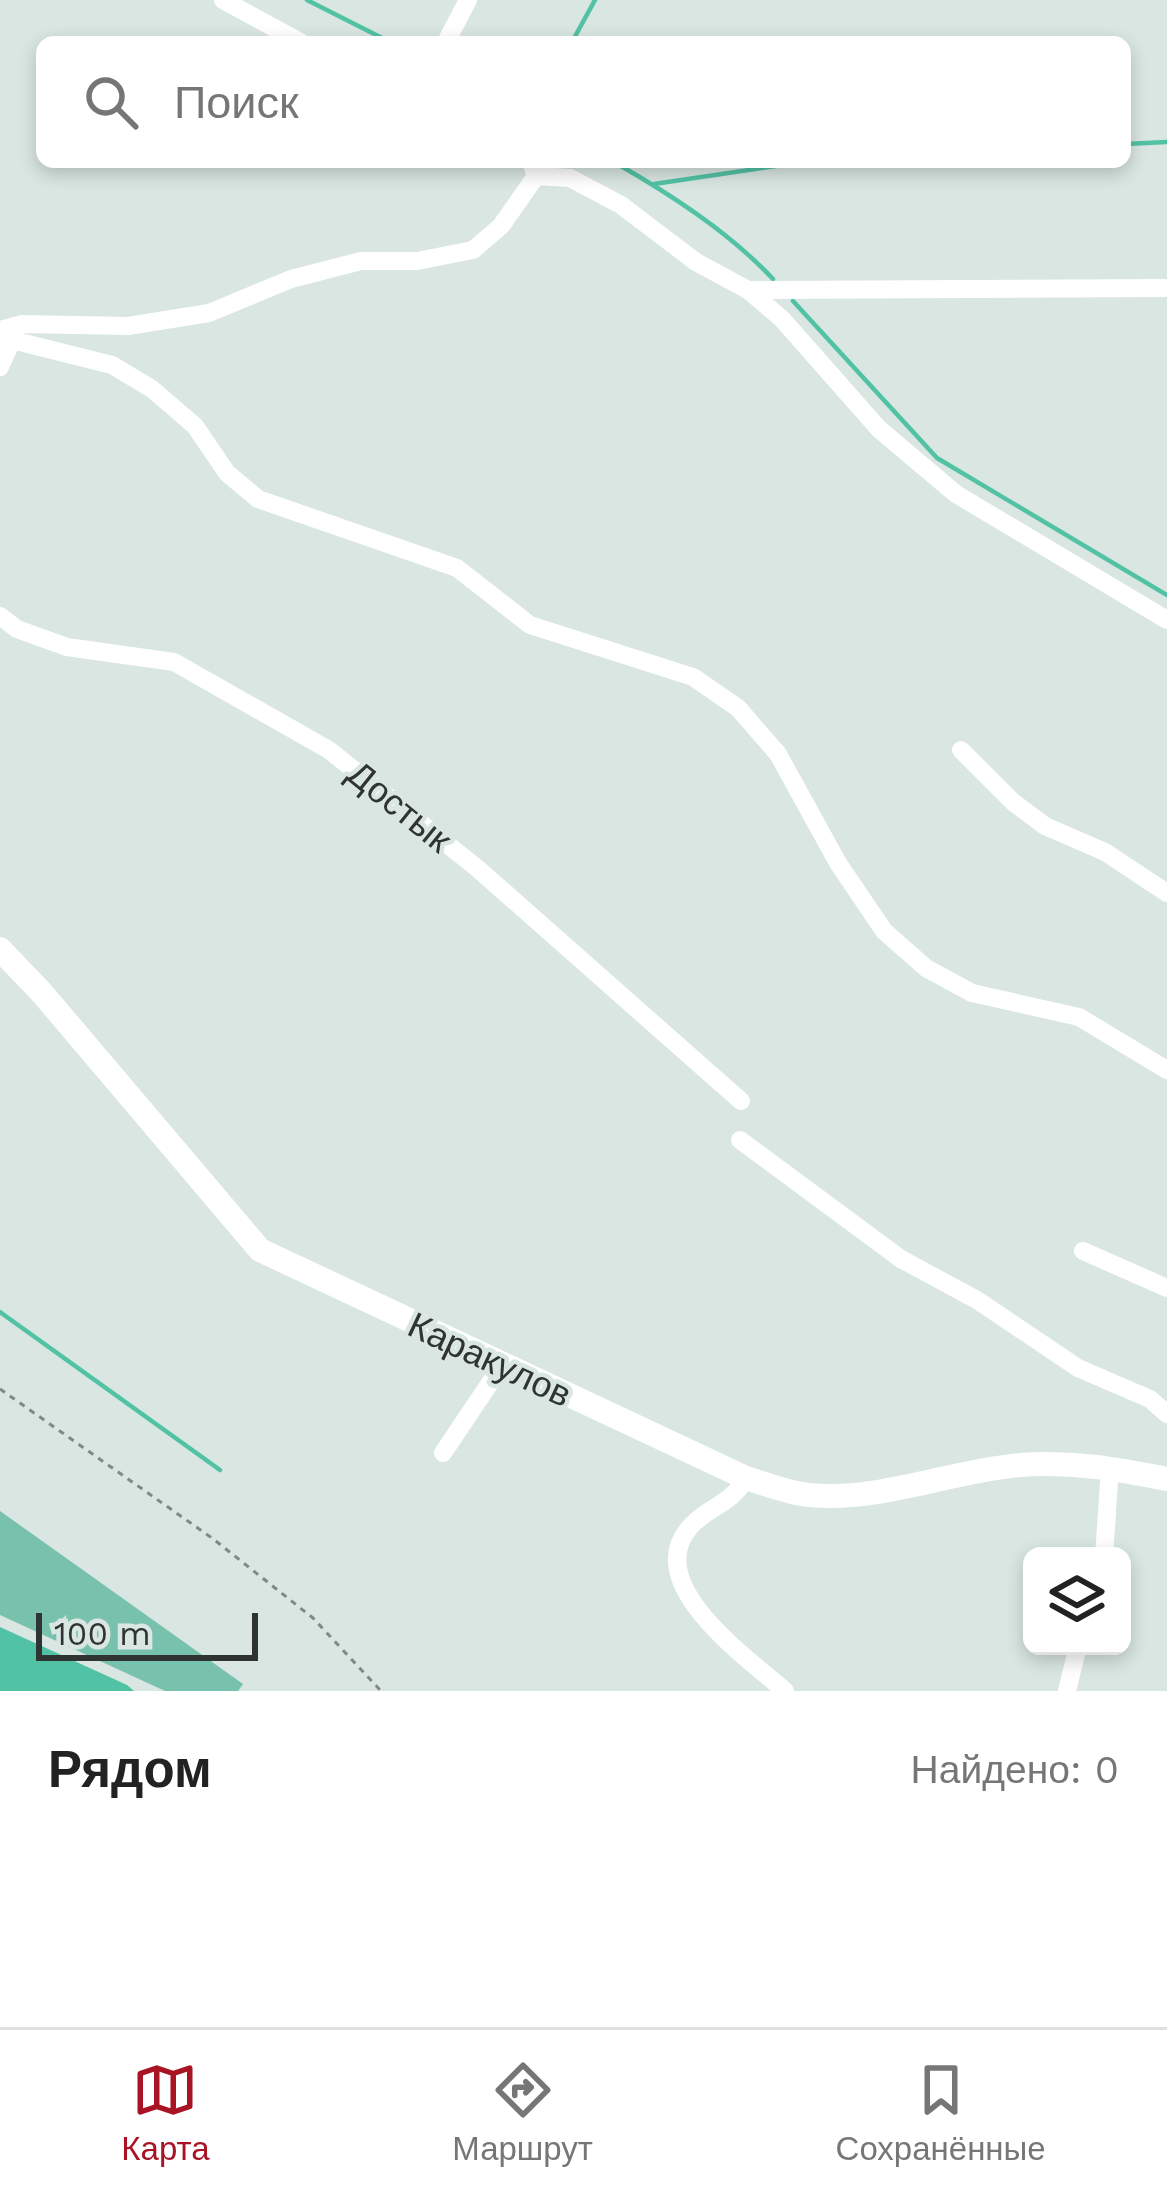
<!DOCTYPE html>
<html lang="ru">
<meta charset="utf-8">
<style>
:root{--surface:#fff;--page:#f2f2f2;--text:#222;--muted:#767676;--line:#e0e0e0;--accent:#a91424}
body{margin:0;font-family:"Work Sans",sans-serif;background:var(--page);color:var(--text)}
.controls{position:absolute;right:36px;bottom:36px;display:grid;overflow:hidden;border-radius:18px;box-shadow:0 6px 18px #0003}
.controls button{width:108px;height:108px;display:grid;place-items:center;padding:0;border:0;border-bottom:3px solid var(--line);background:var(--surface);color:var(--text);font:60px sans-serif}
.scale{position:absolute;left:36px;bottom:30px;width:222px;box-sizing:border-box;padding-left:12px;border:6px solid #2f3432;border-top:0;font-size:33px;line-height:42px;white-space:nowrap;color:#2f3432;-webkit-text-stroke:9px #d9e6e2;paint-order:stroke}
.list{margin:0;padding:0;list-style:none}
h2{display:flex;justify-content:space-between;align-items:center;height:156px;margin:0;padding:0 48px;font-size:51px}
h2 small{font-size:39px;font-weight:400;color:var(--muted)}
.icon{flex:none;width:66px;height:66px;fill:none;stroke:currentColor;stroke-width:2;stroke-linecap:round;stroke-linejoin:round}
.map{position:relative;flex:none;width:1167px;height:1691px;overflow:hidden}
.search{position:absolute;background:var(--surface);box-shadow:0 6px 18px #0003;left:36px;right:36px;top:36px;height:132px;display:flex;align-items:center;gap:30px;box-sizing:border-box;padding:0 42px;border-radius:18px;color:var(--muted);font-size:45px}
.sheet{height:336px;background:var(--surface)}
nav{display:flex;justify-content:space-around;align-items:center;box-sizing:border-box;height:168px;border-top:3px solid var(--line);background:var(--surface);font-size:33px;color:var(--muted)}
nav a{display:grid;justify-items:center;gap:6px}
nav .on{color:var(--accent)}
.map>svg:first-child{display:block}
.green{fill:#78c2ad}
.water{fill:#52c2a5}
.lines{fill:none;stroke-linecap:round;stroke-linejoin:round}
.stream{stroke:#52c2a5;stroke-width:4.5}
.path{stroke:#808986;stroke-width:3;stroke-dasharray:6 6;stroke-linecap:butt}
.street{stroke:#fff;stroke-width:18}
.secondary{stroke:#fff;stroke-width:24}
.labels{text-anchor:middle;stroke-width:9;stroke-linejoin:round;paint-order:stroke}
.street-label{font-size:36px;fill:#2f3432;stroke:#d9e6e2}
</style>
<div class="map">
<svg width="1167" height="1691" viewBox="0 0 1167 1691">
<rect width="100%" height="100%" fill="#d9e6e2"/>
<polygon class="green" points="0,1511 243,1684 238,1691 165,1691 0,1615"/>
<polygon class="water" points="0,1627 127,1685 134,1691 0,1691"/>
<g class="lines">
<g class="stream">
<polyline points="307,0 390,42"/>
<polyline points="572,42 595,0"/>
<polyline points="1125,144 1167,142"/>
<path d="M614 162C670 194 729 232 773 279"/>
<polyline points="654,184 803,162"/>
<polyline points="793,301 937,458 1167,595"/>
<polyline points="0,1312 220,1470"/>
</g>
<polyline class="path" points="0,1389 212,1538 313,1618 381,1691"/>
<g class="street">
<polyline points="223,0 300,42"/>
<polyline points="446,42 468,0"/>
<polyline points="531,162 536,176 570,178 621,205 696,262 748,290 782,319 879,429 956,494 1167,620"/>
<polyline points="748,290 1167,288"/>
<polyline points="0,330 22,324 128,326 209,313 291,279 361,261 417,261 473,250 501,226 536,176"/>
<polyline points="0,333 12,340 112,365 152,389 195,426 227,473 258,499 457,568 530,625 693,677 738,708 778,754 838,863 884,931 926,968 972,993 1079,1017 1167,1070"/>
<polyline points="0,367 12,340"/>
<polyline points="0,616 17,629 67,647 174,662 329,750 477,868 741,1101"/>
<polyline points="961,750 1013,802 1045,826 1105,852 1167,893"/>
<polyline points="740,1140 901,1259 977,1300 1078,1368 1150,1399 1167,1414"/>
<polyline points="1083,1251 1167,1288"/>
<polyline points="443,1453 502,1365"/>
<path d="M746 1478C730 1506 708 1506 690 1527 640 1584 748 1658 785 1691"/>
<polyline points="1104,1556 1110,1468"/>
<polyline points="1067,1691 1078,1646"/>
</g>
<path class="secondary" d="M0 949 42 993 260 1250 746 1478C766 1484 788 1493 809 1495 881 1502 949 1471 1020 1465 1071 1461 1117 1469 1167 1479"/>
</g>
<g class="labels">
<g class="street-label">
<text transform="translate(400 806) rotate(39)" y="13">Достык</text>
<text transform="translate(490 1359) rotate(25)" y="13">Каракулов</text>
</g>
</g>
</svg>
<div class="controls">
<button><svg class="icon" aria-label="layers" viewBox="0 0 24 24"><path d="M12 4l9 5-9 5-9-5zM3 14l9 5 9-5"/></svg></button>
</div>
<div class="scale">100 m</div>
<div class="search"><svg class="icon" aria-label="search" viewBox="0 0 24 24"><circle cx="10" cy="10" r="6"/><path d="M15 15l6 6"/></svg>Поиск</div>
</div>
<section class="sheet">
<h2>Рядом<small>Найдено: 0</small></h2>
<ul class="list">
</ul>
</section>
<nav>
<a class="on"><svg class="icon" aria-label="map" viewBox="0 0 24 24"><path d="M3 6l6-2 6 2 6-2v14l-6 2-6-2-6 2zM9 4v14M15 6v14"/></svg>Карта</a>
<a><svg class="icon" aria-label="directions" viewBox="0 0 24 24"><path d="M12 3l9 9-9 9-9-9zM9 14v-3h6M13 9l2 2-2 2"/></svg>Маршрут</a>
<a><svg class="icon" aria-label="saved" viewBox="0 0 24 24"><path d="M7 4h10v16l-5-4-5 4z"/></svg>Сохранённые</a>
</nav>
